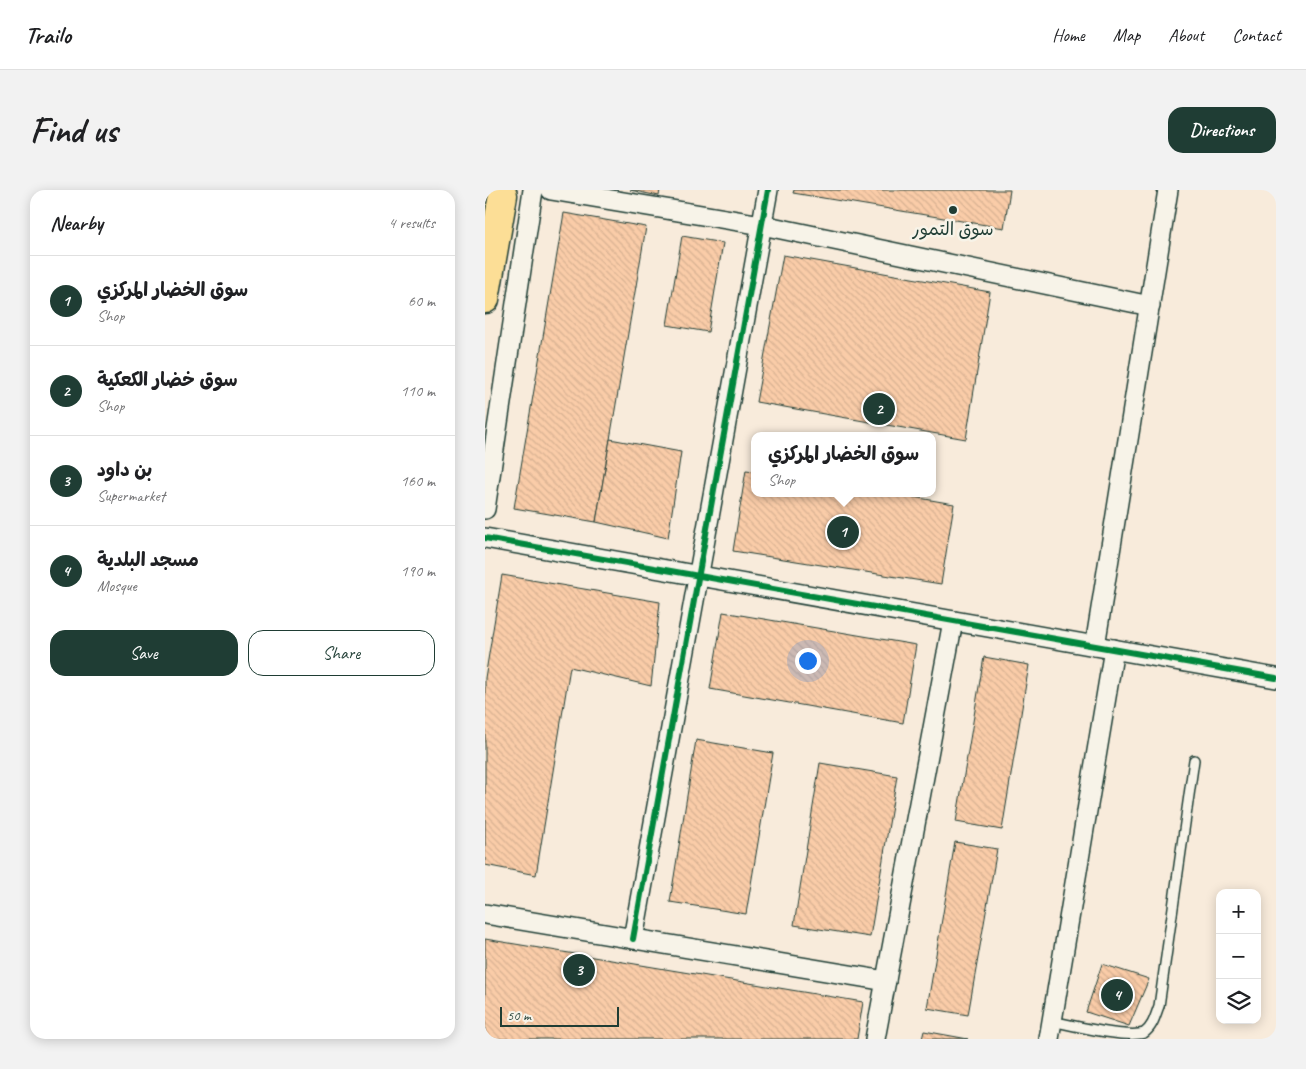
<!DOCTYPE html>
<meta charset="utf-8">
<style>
:root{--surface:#fff;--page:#f2f2f2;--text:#202124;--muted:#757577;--line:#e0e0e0;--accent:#1f3d34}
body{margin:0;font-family:Caveat,"Playpen Sans Arabic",sans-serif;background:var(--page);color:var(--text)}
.controls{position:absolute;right:15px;bottom:15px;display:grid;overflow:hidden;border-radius:10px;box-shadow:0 2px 12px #0003}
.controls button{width:45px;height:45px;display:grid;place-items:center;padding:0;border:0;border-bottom:1px solid var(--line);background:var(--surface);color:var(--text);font:25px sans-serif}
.scale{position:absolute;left:15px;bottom:12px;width:119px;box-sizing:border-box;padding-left:5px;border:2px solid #1f3d34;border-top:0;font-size:14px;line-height:18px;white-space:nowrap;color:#1f3d34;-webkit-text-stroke:4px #f7f3e8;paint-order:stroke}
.you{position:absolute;left:322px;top:470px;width:18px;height:18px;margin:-12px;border:4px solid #fff;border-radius:50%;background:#1a73e8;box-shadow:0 0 0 8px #1a73e833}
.badge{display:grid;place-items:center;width:32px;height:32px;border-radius:50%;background:var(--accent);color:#fff;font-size:16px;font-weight:700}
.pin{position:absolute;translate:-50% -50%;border:2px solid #fff;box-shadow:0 1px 5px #0006}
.popup{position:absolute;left:266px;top:242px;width:185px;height:65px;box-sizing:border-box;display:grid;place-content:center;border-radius:10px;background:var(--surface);filter:drop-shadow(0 1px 4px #0005);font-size:16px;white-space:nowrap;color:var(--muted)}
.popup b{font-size:19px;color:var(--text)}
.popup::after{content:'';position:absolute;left:50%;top:100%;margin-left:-10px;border:10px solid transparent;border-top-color:var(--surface)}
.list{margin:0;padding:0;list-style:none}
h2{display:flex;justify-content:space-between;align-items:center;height:65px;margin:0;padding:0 20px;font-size:21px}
h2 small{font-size:16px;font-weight:400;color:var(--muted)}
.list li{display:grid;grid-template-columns:32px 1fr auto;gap:15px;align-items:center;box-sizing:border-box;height:90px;padding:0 20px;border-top:1px solid var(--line)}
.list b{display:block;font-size:19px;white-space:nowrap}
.list p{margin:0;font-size:16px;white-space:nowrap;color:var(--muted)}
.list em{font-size:16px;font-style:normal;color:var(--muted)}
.actions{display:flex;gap:10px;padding:15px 20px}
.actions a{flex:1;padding:11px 0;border:1px solid var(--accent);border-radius:15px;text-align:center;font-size:18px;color:var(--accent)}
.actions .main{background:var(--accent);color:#fff}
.icon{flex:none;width:28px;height:28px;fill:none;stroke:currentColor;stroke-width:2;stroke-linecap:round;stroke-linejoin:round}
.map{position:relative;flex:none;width:791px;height:849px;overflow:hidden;border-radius:15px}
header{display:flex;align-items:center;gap:30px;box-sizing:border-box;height:70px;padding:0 25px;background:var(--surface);border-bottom:1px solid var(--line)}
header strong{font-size:24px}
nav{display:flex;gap:28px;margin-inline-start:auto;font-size:18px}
.intro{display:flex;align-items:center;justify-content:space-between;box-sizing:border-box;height:120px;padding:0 30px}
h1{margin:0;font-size:35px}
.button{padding:12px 22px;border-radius:15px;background:var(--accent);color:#fff;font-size:18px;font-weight:700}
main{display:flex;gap:30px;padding:0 30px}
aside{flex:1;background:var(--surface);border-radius:15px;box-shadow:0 2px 12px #0003}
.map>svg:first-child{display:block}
.building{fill:url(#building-back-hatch);stroke:#1f3d34}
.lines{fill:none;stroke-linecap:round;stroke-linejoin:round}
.service-casing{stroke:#1f3d34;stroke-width:12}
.minor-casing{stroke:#1f3d34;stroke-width:22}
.trunk-casing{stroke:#1f3d34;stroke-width:31}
.service{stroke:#f7f3e8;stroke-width:9}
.minor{stroke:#f7f3e8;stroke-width:19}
.trunk{stroke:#fcde96;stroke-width:28}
.cycleway-casing{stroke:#f7f3e8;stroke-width:9}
.cycleway{stroke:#00873e;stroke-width:6}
.poi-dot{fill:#1f3d34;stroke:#f7f3e8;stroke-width:2}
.labels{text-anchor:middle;stroke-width:5;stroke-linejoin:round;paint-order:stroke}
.poi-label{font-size:18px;fill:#1f3d34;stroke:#f7f3e8}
</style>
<header>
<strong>Trailo</strong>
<nav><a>Home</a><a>Map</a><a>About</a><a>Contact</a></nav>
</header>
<div class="intro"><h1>Find us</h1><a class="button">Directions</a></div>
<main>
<aside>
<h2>Nearby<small>4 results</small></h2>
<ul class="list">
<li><span class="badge">1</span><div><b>سوق الخضار المركزي</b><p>Shop</p></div><em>60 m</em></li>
<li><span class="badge">2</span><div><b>سوق خضار الكعكية</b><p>Shop</p></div><em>110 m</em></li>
<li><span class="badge">3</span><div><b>بن داود</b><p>Supermarket</p></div><em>160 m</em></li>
<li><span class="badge">4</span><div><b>مسجد البلدية</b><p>Mosque</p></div><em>190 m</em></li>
</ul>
<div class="actions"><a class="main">Save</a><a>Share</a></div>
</aside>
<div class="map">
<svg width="791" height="849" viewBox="0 0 791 849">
<defs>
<pattern id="building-back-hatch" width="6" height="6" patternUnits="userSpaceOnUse" patternTransform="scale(1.25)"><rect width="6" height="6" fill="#facca8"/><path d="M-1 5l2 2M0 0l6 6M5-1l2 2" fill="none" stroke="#d6b091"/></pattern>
</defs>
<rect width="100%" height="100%" fill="#f8ebdb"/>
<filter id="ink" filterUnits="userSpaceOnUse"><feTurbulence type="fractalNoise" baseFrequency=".02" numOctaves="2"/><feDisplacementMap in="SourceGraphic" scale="10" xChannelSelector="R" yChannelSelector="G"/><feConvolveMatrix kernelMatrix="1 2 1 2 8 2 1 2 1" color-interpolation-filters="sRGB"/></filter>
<g filter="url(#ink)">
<g class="building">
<polygon points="145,0 175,0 174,6"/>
<polygon points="309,0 525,0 519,38 308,3"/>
<polygon points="79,23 161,37 111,332 29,318"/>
<polygon points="197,46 238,53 223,142 182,135"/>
<polygon points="298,65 505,102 481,249 271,212"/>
<polygon points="125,249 196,262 183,348 111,332"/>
<polygon points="261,280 269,281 269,303 405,303 469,314 456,394 248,361"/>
<polygon points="17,385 175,412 166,496 85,477 51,685 0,675 0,488"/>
<polygon points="238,422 431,455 418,533 225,499"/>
<polygon points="499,467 544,475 517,640 471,632"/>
<polygon points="211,550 288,563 261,724 185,712"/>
<polygon points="335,573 412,586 385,747 309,735"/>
<polygon points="470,652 512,659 483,825 442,818"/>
<polygon points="0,749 378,812 372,849 0,849"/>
<polygon points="617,774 664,789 644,836 601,822"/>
<polygon points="439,841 483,849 437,849"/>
</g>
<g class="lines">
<defs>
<path id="service" d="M567 831C586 835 642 849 659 843 668 837 670 826 674 816L709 570"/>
<g id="minor">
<polyline points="66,0 277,35 665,116"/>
<polyline points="0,319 48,0"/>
<polyline points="0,348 791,488"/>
<polyline points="610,456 683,0"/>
<polyline points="0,724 401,791"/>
<polyline points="148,749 283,0"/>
<polyline points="390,849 468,431"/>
<polyline points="564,849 629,459"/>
</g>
<polyline id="trunk" points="0,109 18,5"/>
</defs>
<use href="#service" class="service-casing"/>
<use href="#minor" class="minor-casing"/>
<use href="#trunk" class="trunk-casing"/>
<use href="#service" class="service"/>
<use href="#minor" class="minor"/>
<use href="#trunk" class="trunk"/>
<defs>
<g id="cycleway">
<polyline points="0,348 791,488"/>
<polyline points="148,749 283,0"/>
</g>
</defs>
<use href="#cycleway" class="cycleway-casing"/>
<use href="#cycleway" class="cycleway"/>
</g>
</g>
<circle class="poi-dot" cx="468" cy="20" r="5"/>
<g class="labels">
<g class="poi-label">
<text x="468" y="45">سوق التمور</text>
</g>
</g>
</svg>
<div class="controls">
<button>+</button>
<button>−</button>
<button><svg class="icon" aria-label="layers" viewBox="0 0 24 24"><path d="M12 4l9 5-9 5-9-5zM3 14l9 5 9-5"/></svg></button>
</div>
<div class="scale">50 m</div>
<div class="you"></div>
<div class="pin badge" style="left:358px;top:342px">1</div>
<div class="popup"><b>سوق الخضار المركزي</b>Shop</div>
<div class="pin badge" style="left:394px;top:219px">2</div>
<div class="pin badge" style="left:94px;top:780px">3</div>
<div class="pin badge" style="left:632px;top:805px">4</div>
</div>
</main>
